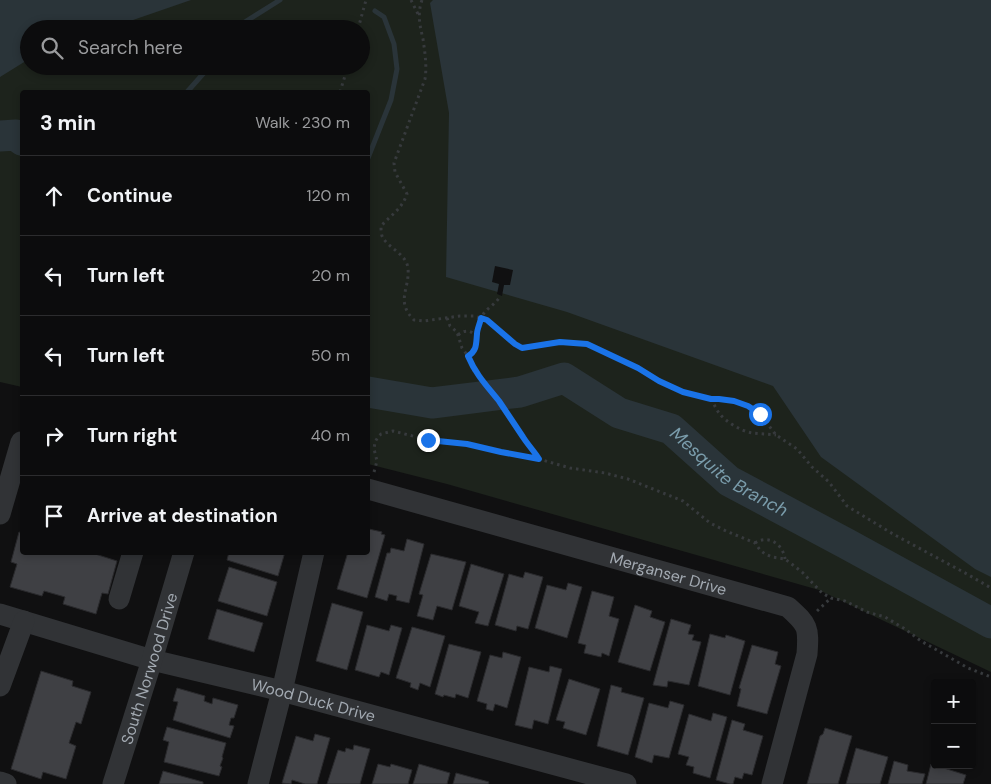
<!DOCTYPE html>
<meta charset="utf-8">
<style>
:root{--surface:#0c0c0d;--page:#1a1a1b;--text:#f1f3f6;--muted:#9a9b9d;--line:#2c2c2e}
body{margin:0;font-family:"DM Sans",sans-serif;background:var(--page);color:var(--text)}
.controls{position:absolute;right:15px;bottom:15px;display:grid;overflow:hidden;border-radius:5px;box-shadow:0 2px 8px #0003}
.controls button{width:45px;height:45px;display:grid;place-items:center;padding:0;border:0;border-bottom:1px solid var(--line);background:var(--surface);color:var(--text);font:25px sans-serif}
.stop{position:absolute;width:15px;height:15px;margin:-11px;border:4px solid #1a73e8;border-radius:50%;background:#fff}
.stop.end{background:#1a73e8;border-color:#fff;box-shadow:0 1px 5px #0008}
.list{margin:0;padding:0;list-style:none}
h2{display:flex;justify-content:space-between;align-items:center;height:65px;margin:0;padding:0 20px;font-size:21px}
h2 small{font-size:16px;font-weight:400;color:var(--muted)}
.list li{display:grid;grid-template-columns:32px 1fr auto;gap:15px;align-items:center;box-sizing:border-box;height:80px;padding:0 20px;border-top:1px solid var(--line)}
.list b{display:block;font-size:19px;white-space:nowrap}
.list em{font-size:16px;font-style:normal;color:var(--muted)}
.icon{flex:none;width:28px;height:28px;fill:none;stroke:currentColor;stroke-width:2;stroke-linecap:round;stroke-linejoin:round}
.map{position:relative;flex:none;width:991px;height:784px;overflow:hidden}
.search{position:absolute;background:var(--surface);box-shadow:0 2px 8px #0003;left:20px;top:20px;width:350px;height:55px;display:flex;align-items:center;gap:12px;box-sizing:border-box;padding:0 18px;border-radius:28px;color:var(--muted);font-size:19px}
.panel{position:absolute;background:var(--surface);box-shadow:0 2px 8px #0003;left:20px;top:90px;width:350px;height:465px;border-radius:5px}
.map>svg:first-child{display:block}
.green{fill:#1d231c;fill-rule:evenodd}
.water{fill:#2a3439}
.pier{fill:#101011}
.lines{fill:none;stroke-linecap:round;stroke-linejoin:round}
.stream{stroke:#2a3439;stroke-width:5}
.river{stroke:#2a3439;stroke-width:31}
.building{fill:#3f4044;stroke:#2a2a2d}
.path{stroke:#373a3d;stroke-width:3;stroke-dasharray:2.5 4;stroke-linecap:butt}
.minor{stroke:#313336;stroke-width:21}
.route{stroke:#1a73e8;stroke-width:6}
.labels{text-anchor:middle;stroke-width:4;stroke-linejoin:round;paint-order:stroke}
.street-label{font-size:16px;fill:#a2a9b1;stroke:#0b0b0c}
.water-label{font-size:18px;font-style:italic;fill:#7a9cab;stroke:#0b0b0c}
</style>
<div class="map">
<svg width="991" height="784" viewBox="0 0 991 784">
<rect width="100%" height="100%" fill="#101011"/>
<path class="green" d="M0 0H991V672L819 590 447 484 368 464V92H22V387L0 382ZM29 29H361V66H29Z"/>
<g class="water">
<polygon points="0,0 191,0 107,29 29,29 29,59 0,77"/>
<polygon points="433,0 991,0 991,577 975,569 821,457 773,386 567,312 446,277 449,113 430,3"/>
</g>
<polygon class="pier" points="495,266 513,270 510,285 504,285 502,296 497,294 499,284 492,282"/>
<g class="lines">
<g class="stream">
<polyline points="237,29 240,25 280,0"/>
<polyline points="187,92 210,66"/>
<polyline points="16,135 22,133"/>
<polyline points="368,158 391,100 397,69 394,44 384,17 375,11"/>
</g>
<g class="river">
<polyline points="0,136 16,135 22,140"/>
<path id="s1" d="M368 392 432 403 520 392 564 378 619 413 671 429 729 481 847 544 991 623"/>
</g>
</g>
<g class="building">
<polygon points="369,529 382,532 381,534 385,535 367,598 337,589 348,552 368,552 368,530 369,530"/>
<polygon points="19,532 22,533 22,552 89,552 117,561 108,594 102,593 96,614 63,604 65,597 44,591 42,596 10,587 17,564 11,562"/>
<polygon points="407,539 424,544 409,603 396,600 397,596 389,594 387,601 375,597 387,553 390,553 391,548 404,551"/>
<polygon points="229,552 285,552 278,576 227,560"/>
<polygon points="431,554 466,562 452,610 437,606 433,620 417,616 423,595 419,594"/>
<polygon points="471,564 504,574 488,626 475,623 479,612 459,606"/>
<polygon points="229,567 277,582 267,616 218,601"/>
<polygon points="525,572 543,577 528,629 517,626 516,631 495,625 509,574 523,578"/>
<polygon points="568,583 582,587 567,638 535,628 547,585 566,590"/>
<polygon points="592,591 614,597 609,616 619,619 609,656 602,653 601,657 584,653 586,645 578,643"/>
<polygon points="332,603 363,612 347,670 316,661"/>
<polygon points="635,605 652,611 650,617 665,622 650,671 618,662"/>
<polygon points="217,609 263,623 254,652 208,639"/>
<polygon points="671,619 691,625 688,634 694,635 692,640 701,642 689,685 668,681 667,687 653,685"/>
<polygon points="367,625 389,631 391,625 402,628 389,675 381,672 379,677 355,670"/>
<polygon points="412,627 445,636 430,687 420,683 418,690 410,687 411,683 396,678"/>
<polygon points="710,634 725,638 726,635 745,641 730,695 698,686"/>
<polygon points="449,644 481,652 468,698 456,694 455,698 444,695 443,697 435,694"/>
<polygon points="752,645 778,652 775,664 781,666 767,714 737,706 741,689 739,688"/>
<polygon points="503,652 521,657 507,708 495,704 493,711 486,709 487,704 477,701 490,655 502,658"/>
<polygon points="550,666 562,669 548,724 534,720 532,729 515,725 529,667 549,672"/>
<polygon points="41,671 73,681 72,686 91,692 81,724 76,722 69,743 76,746 66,779 43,772 41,779 11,769"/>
<polygon points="569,679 600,689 586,735 563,728 565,722 556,720"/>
<polygon points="611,685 622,688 621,692 644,698 628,755 597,746"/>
<polygon points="177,688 205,696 204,701 212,704 213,698 238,705 234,718 231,718 229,725 234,726 230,738 173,720 178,702 173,701"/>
<polygon points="670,701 684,705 669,758 654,755 652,763 635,757 649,703 668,708"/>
<polygon points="713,713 727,717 710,778 693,773 694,767 686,765 689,757 678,754 689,714 711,721"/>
<polygon points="732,720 745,724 743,730 763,736 752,775 744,773 742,779 735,777 733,784 730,784 716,780"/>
<polygon points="167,727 226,743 222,757 223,758 220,766 222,767 219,776 164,762 169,742 163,740"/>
<polygon points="825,728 852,736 838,784 807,784 820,736 823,734"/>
<polygon points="315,734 330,738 317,784 305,784 292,780 291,784 282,783 296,736 313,741"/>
<polygon points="354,745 370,749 360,784 327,784 338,750 345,752 346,748 353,750"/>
<polygon points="856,748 888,757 880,784 846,784"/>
<polygon points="894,761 908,765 907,771 925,774 922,784 888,784"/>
<polygon points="378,764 390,767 391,764 412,770 408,784 372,784"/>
<polygon points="419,764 450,773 447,784 413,784"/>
<polygon points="931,764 966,775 963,784 926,784"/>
<polygon points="163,771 203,782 203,784 159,784"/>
<polygon points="456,773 489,782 488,784 453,784"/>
</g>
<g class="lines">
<g class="path">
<polyline points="411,0 419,16"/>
<path d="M422 0C417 14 420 26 423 39 425 53 427 66 425 79L394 163 395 172 407 194C402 209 391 215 381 226 381 230 381 235 383 238 390 249 406 254 408 268 410 289 395 301 414 320L424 321 460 316H474L487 320 515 344 522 347 560 341 587 344 638 368 659 381 683 392 711 399H719L734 401 748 406 760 414 776 435 797 449 812 467 829 482 847 506 893 534 967 574 991 588"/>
<polyline points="358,29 366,0"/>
<polyline points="340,92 348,66"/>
<polyline points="447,318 450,326 457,332 462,348 468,356 474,371 497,400 514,422 523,439 534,450 539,458"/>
<path d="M458 335C465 329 472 330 477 338"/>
<path d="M468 356C479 350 474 341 477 331 478 327 479 323 481 319 484 309 494 306 499 298"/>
<path d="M711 399C714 404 716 409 719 413 726 422 741 431 752 433 760 434 768 434 776 435"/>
<polyline points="374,472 377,461 374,449 375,442 378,437 381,434 393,431 428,440 467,444 539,459 570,468 605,473 628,479 683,501 710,523 726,531 755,543 760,550 765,554 772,557 785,559 802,572 822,593 831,598 845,601 867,612 885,617 905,629 921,641 968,668 991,677"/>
<path d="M755 543C768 534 783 544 785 559"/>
<polyline points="817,611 831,598"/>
</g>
<g class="minor">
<path id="s2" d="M368 489 788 607C808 625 809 627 807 654L772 784"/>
<polyline points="0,514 21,442"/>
<polyline points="119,599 133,552"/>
<path id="s3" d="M0 614 152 660 282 691 626 784"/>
<polyline points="0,686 24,621"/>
<polyline points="0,782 6,784"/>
<path id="s4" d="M113 784 152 660 184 552"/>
<polyline points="258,784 282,691 314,552"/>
</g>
</g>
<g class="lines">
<path class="route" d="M428 440 467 444 501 452 539 459C534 451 528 445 523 437 515 425 507 413 499 401 487 386 476 375 468 356 477 351 476 344 477 334 477 329 480 324 481 318L487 320 515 344 522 348 560 342 587 344 638 368 659 381 683 392 711 399H719L734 401 748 406 760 414"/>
</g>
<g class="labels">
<g class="street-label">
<text dy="6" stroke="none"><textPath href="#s2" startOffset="312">Merganser Drive</textPath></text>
<text dy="6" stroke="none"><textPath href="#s4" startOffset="121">South Norwood Drive</textPath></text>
<text dy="6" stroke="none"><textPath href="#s3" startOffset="325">Wood Duck Drive</textPath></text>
</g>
<g class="water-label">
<text dy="6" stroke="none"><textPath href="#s1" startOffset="392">Mesquite Branch</textPath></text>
</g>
</g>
</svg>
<div class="controls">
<button>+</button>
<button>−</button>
</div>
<div class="stop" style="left:760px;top:414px"></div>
<div class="stop end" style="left:428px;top:440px"></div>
<div class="search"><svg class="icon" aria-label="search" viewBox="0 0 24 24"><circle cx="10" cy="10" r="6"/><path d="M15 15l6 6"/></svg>Search here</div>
<section class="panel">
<h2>3 min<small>Walk · 230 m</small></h2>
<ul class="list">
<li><svg class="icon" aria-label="ahead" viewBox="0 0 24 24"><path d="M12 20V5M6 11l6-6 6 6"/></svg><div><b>Continue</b></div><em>120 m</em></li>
<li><svg class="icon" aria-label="left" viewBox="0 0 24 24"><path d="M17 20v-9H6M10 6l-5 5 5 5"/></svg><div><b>Turn left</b></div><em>20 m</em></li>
<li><svg class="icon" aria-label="left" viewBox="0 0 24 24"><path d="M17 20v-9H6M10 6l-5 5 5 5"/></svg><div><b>Turn left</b></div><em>50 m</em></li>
<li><svg class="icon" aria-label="right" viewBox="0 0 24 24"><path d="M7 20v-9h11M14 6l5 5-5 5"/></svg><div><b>Turn right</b></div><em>40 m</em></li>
<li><svg class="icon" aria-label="arrive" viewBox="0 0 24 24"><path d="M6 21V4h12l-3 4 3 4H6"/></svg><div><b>Arrive at destination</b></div></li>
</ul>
</section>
</div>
